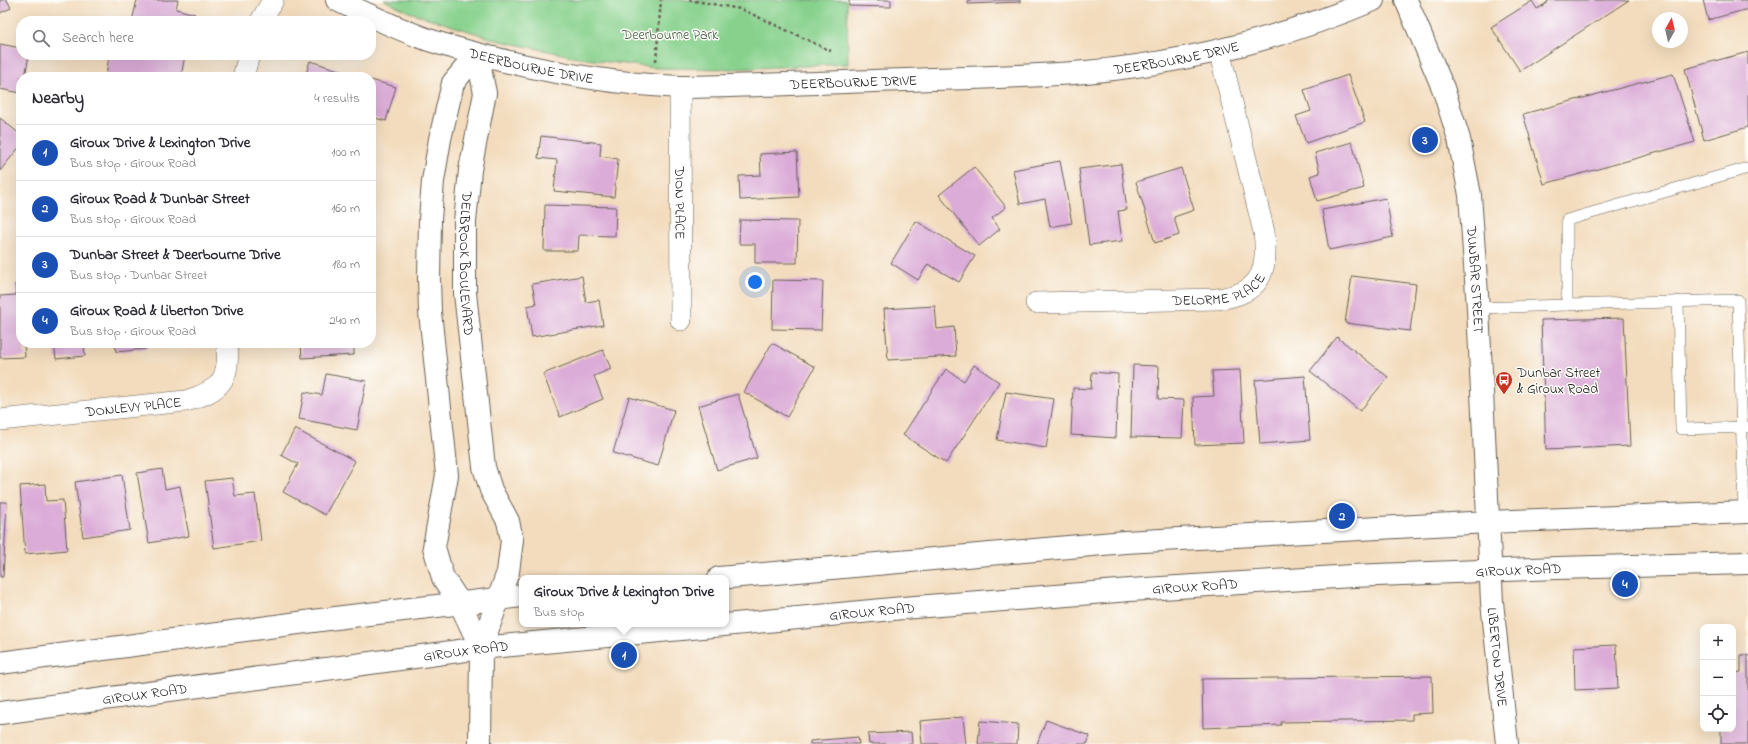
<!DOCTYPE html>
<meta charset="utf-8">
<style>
:root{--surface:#fff;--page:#f2f2f3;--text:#2b2b33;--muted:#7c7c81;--line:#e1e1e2;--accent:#c8321e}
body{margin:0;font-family:"Indie Flower",sans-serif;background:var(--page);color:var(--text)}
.controls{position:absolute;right:12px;bottom:12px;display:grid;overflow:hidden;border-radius:8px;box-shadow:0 4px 16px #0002}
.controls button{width:36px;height:36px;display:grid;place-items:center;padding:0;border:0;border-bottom:1px solid var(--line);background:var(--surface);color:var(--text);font:20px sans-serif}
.compass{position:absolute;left:1652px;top:12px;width:36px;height:36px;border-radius:50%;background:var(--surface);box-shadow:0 4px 16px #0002;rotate:8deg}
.you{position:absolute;left:755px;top:282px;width:14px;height:14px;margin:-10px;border:3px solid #fff;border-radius:50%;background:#1a73e8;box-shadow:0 0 0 6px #1a73e833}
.badge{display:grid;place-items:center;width:26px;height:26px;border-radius:50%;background:var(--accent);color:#fff;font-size:13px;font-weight:700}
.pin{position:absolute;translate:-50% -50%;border:2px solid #fff;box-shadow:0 1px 4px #0006}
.popup{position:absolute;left:519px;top:575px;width:210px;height:52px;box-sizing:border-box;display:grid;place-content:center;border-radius:8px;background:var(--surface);filter:drop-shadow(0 1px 3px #0005);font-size:13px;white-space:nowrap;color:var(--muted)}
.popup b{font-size:15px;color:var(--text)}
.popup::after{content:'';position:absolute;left:50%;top:100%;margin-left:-8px;border:8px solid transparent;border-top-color:var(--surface)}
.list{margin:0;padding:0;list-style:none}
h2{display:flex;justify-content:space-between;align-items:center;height:52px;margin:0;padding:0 16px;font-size:17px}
h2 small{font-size:13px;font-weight:400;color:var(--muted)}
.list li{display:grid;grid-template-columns:26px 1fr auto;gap:12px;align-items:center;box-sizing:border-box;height:56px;padding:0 16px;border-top:1px solid var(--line)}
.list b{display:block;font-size:15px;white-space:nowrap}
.list p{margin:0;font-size:13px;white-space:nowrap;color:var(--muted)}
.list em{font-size:13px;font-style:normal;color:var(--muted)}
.icon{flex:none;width:22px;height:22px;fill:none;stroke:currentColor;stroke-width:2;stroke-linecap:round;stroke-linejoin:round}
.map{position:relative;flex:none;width:1748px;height:744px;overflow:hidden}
.search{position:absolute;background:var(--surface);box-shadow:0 4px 16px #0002;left:16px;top:16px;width:360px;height:44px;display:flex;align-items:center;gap:10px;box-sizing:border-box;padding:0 14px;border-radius:16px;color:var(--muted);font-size:15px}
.panel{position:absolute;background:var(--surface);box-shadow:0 4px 16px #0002;left:16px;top:72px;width:360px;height:276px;border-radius:16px}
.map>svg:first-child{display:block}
.green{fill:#87d18d;stroke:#527654}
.building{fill:#dbacd8}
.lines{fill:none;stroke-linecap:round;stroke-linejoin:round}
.lane-casing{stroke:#675f54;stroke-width:12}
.street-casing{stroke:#675f54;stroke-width:22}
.secondary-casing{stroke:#675f54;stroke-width:24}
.path{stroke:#675f54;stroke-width:2.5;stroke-dasharray:3 3;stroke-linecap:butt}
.lane{stroke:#fff;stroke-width:11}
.street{stroke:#fff;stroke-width:21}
.secondary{stroke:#fff;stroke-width:22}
.labels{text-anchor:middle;stroke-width:3;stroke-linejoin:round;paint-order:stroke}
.park-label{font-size:14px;fill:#415b44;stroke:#fdfcf7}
.street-label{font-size:14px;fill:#1c1c1c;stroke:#fdfcf7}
.poi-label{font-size:14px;fill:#1c1c1c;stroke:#fdfcf7;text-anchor:start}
</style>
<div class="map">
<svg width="1748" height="744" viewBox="0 0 1748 744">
<rect width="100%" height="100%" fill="#fdfcf7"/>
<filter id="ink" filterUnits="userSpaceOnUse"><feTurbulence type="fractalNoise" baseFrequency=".025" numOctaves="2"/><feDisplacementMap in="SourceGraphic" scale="8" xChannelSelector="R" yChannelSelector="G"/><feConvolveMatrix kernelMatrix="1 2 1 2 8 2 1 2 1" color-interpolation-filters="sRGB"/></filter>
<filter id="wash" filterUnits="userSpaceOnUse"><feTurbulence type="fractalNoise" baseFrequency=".012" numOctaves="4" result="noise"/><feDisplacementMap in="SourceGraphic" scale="16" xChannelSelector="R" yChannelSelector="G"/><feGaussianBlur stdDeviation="0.9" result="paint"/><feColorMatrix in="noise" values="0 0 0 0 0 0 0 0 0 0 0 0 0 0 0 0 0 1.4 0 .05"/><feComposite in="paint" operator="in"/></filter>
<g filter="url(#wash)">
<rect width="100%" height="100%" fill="#f3dcbd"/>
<polygon class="green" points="384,0 847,0 848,64 731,69 656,68 586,59 500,41 409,12"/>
<g id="blocks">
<g class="building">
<polygon points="0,0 7,0 11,8 0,13"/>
<polygon points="137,0 178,0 176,9 195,14 193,21 132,21"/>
<polygon points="849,0 891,0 891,7 849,6"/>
<polygon points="968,0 1020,0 1020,2 968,4"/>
<polygon points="1547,0 1629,0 1520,71 1491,27 1532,1 1537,9 1548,2"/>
<polygon points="1703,0 1748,0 1748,9 1708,20"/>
<polygon points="0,44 21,48 21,55 29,55 25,77 21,77 21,93 0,89"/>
<polygon points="1748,52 1748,127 1704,140 1685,69"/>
<polygon points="109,55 185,55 181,77 106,77"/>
<polygon points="310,61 361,77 305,77"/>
<polygon points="1673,74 1695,142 1544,184 1523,114"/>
<polygon points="1348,75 1365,122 1306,143 1296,116 1311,111 1304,90"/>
<polygon points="371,80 396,87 386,121 371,117"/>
<polygon points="0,118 21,135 21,145 0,171"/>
<polygon points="541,136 601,143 600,156 618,159 614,197 554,191 557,160 538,158"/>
<polygon points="1352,142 1364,188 1317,201 1310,176 1320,173 1315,153"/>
<polygon points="797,152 799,197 740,200 739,176 761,175 760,154"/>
<polygon points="1060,161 1072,223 1050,227 1045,199 1020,204 1013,170"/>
<polygon points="1121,164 1127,210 1118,211 1122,241 1089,245 1079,169"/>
<polygon points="974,167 1006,207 992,218 1000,229 979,246 939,195"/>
<polygon points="1181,168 1194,210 1174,217 1179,235 1155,243 1136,182"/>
<polygon points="1386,198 1393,237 1329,250 1322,210"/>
<polygon points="545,205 616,207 615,236 579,235 578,251 544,251"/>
<polygon points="740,220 798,221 797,263 755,263 755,244 739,244"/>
<polygon points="916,221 975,256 959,282 928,264 918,280 891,263"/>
<polygon points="582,276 586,302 599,300 603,325 532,337 527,306 536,304 532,284"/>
<polygon points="1352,276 1416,284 1410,331 1345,323"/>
<polygon points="773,280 823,281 821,330 772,329"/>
<polygon points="15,284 21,284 21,343 24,343 25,357 0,358 0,296 16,295"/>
<polygon points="935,306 937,329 954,327 956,356 888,360 884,309"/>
<polygon points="1624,318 1630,446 1546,450 1541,320"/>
<polygon points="1337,337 1388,377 1360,411 1310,371"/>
<polygon points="54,343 84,343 85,356 56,359"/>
<polygon points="115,343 146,343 146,349 116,352"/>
<polygon points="301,343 354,343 354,355 302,358"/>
<polygon points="772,343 815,367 787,417 744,392"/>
<polygon points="603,350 611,369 594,376 603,399 560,417 543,374"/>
<polygon points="974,365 999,382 946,463 903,435 946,369 964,381"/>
<polygon points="1133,365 1159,366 1158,399 1184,400 1182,438 1131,437"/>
<polygon points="1240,370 1244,443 1195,445 1193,397 1214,396 1212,371"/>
<polygon points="1092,372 1118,374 1116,438 1071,435 1073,388 1091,389"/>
<polygon points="326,374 366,381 357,430 299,419 304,392 322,395"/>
<polygon points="1305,376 1310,440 1260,444 1255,380"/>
<polygon points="1006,392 1054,399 1046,448 997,440"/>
<polygon points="738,394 757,458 717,470 698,406"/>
<polygon points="629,397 674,410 658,466 613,453"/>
<polygon points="295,429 355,461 325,515 283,492 298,464 281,455"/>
<polygon points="162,469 165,489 180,486 189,536 149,543 137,473"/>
<polygon points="122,475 130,530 83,537 75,482"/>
<polygon points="232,478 235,496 255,494 261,541 214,548 205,481"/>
<polygon points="45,484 46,501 63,500 67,550 25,554 20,486"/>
<polygon points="0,502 7,502 3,577 0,577"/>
<polygon points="1616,645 1618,688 1575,690 1574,647"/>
<polygon points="1741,655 1748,655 1748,744 1721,744 1721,729 1733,729 1733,673 1741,672"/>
<polygon points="1432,676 1433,713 1412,714 1412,720 1281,722 1281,725 1203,728 1202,679"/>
<polygon points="963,717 966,744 922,744 920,721"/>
<polygon points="1046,720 1090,736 1087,744 1037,744"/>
<polygon points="980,721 1018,724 1017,744 978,744"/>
<polygon points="911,732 912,744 869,744 868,734"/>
<polygon points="858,737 859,744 810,744 810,741"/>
</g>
</g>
</g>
<g filter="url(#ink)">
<use href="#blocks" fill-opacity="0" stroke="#675f54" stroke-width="1"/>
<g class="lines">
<defs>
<g id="lane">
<polyline points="1678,301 1681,429 1747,427"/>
<polyline points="1567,305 1738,300 1744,512"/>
<polyline points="1478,308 1567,305 1567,220 1748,168"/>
</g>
<g id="street">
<polyline points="261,21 273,0"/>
<polyline points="243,77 249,55"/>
<path id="s1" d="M680 87 681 320"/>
<path id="s2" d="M1036 303 1217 299C1260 294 1269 273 1264 232L1219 50"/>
<path id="s3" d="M0 420 186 401C221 390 230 381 227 343"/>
</g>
<g id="secondary">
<path id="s4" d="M337 0C366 14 396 28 426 39 449 47 473 53 497 59 557 74 618 84 680 87 756 86 831 82 906 80 966 78 1027 77 1086 72 1184 63 1283 38 1373 0"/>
<path id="s5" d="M1406 0 1443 88 1459 139 1470 195 1478 308 1492 602 1507 744"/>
<path id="s6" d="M477 54 485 93 470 170 465 222V293L484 467 491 490 508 521 512 540 508 572 481 648 480 744"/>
<polyline points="477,54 453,83 440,139 433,181 430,220 429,279 430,312 447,475 434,547 443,578 460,603 481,648"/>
<polyline points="719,578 1125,542 1488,522 1748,512"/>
<polyline points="0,663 343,617 522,596"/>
<path id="s7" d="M0 713 481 648 903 608 1130 590 1352 576 1557 568 1748 563"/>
</g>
</defs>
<use href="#lane" class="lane-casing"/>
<use href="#street" class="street-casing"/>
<use href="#secondary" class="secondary-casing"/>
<g class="path">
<polyline points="689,0 741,9 831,51"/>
<polyline points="656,61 661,0"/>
</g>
<use href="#lane" class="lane"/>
<use href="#street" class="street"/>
<use href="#secondary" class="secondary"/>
</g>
</g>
<defs>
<symbol id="bus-pin" viewBox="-11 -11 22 30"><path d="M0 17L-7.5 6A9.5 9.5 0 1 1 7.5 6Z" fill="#c8321e" stroke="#fdfcf7"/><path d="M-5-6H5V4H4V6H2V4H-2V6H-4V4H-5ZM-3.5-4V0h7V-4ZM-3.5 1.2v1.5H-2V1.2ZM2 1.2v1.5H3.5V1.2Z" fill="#fff"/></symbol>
</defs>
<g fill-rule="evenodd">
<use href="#bus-pin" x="1494" y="370" width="20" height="27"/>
</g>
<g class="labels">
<g class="park-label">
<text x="670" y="39">Deerbourne Park</text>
</g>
<g class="street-label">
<text dy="5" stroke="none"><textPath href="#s4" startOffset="854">DEERBOURNE DRIVE</textPath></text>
<text dy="5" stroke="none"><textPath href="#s4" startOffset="206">DEERBOURNE DRIVE</textPath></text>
<text dy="5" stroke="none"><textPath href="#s4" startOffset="530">DEERBOURNE DRIVE</textPath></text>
<text dy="5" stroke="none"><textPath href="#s1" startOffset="116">DION PLACE</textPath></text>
<text dy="5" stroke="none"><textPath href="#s6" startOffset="212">DELBROOK BOULEVARD</textPath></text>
<text dy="5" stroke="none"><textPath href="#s5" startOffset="291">DUNBAR STREET</textPath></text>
<text dy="5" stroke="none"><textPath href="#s2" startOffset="185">DELORME PLACE</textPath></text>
<text dy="5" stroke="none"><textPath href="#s3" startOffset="134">DONLEVY PLACE</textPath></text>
<text dy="5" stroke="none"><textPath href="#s7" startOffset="1526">GIROUX ROAD</textPath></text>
<text dy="5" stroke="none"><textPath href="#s7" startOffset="1202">GIROUX ROAD</textPath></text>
<text dy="5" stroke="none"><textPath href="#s7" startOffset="878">GIROUX ROAD</textPath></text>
<text dy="5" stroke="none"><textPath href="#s7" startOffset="470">GIROUX ROAD</textPath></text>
<text dy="5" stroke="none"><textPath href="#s5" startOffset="669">LIBERTON DRIVE</textPath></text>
<text dy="5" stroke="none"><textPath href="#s7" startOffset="146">GIROUX ROAD</textPath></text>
</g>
<g class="poi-label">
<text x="1517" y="377">Dunbar Street<tspan x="1517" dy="16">&amp; Giroux Road</tspan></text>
</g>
</g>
</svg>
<div class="controls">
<button>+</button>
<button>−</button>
<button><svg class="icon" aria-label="locate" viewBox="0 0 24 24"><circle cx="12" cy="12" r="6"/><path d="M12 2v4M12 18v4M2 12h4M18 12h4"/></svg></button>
</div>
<svg class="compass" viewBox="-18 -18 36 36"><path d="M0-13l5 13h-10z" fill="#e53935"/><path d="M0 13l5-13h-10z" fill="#7c7c81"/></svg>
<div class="you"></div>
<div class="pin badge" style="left:624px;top:655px;background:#1a4fb4">1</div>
<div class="popup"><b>Giroux Drive &amp; Lexington Drive</b>Bus stop</div>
<div class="pin badge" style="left:1342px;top:516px;background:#1a4fb4">2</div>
<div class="pin badge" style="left:1425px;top:140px;background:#1a4fb4">3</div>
<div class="pin badge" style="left:1625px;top:584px;background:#1a4fb4">4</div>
<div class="search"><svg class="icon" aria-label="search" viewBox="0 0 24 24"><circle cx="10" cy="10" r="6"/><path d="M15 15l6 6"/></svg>Search here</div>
<section class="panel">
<h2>Nearby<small>4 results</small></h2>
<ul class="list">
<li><span class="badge" style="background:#1a4fb4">1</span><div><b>Giroux Drive &amp; Lexington Drive</b><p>Bus stop · Giroux Road</p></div><em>100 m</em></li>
<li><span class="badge" style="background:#1a4fb4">2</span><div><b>Giroux Road &amp; Dunbar Street</b><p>Bus stop · Giroux Road</p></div><em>160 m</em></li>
<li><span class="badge" style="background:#1a4fb4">3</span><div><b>Dunbar Street &amp; Deerbourne Drive</b><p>Bus stop · Dunbar Street</p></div><em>180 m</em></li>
<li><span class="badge" style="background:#1a4fb4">4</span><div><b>Giroux Road &amp; Liberton Drive</b><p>Bus stop · Giroux Road</p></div><em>240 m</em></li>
</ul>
</section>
</div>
